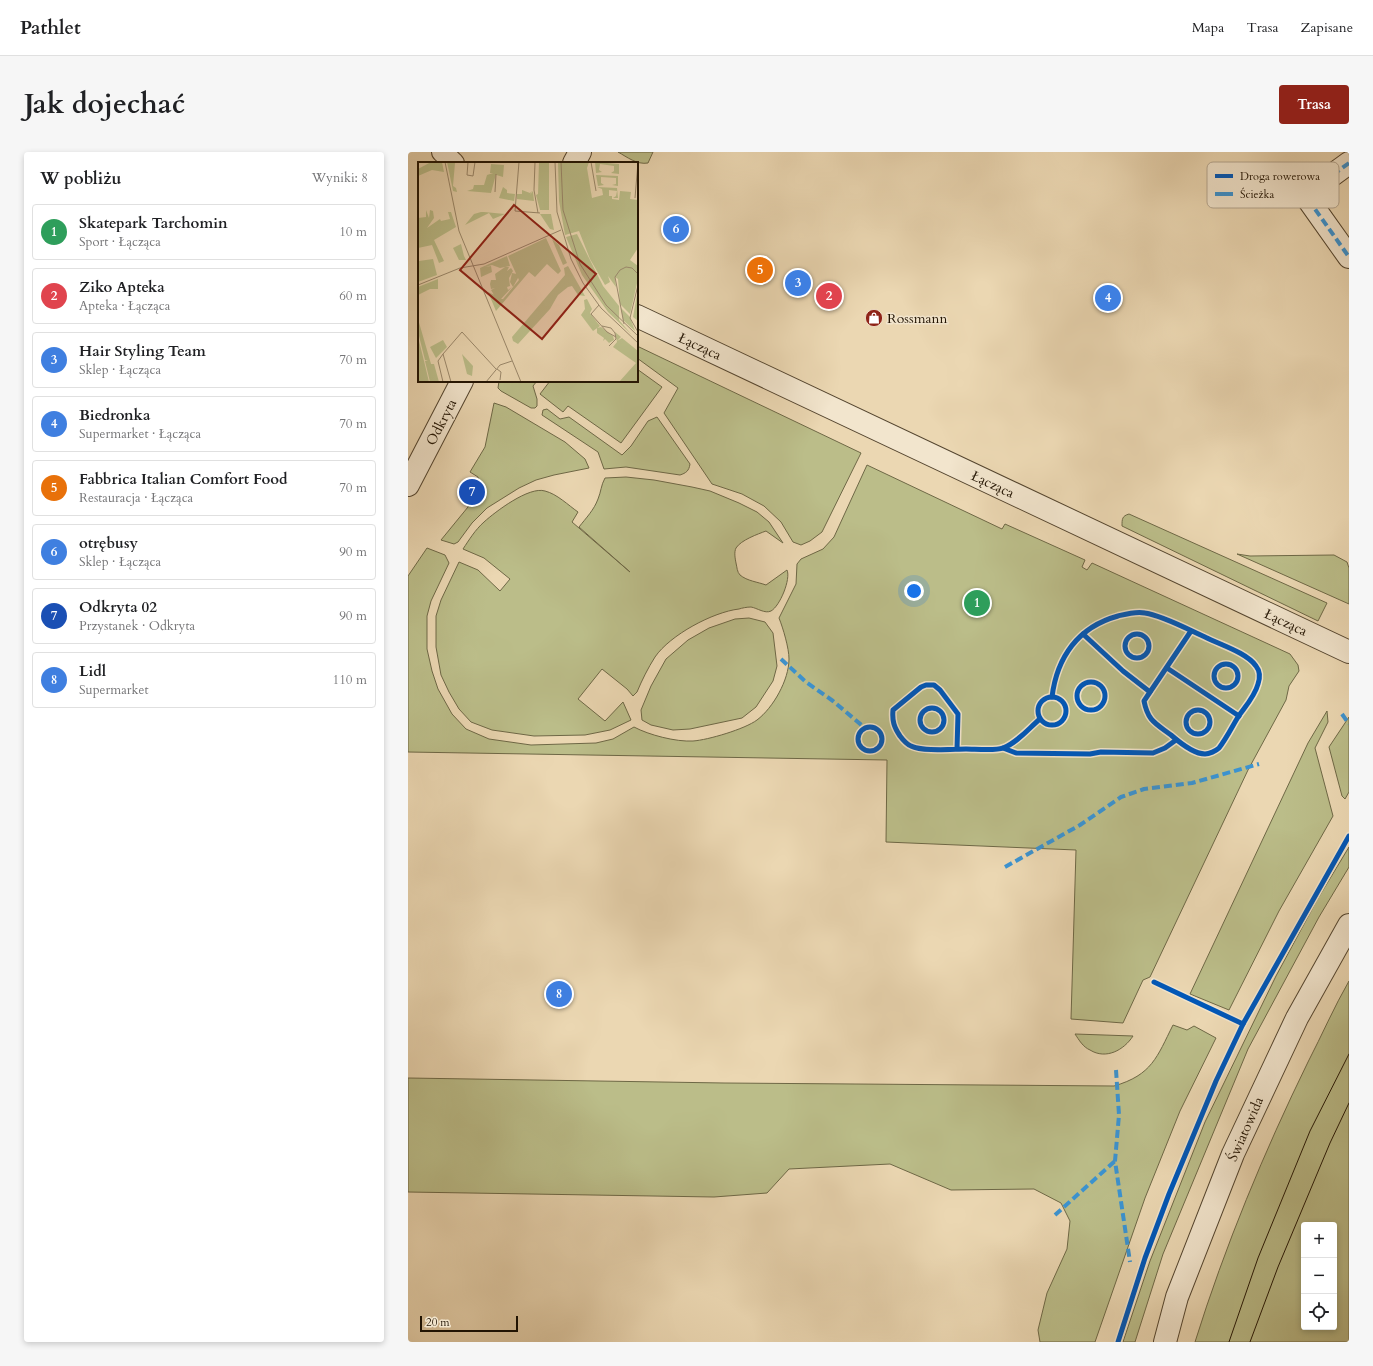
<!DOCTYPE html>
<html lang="pl">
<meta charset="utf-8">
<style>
:root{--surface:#fff;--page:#f6f6f6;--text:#202124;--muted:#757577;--line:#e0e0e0;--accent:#8f2418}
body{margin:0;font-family:Cardo,serif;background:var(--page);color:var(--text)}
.controls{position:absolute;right:12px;bottom:12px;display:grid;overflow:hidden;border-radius:4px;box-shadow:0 2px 6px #0003}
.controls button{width:36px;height:36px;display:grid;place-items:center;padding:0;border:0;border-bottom:1px solid var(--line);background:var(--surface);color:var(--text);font:20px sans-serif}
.scale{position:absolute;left:12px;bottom:10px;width:98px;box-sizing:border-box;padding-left:4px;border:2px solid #221403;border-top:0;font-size:11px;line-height:14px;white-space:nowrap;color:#221403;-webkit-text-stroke:3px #f2e5cd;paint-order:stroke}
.you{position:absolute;left:506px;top:439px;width:14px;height:14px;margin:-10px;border:3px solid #fff;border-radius:50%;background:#1a73e8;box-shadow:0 0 0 6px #1a73e833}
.badge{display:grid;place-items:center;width:26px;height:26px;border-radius:50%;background:var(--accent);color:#fff;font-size:13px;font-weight:700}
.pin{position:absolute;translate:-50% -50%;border:2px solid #fff;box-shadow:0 1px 4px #0006}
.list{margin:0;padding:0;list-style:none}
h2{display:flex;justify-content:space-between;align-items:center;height:52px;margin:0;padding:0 16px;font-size:17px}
h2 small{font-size:13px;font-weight:400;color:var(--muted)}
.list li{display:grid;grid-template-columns:26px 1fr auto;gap:12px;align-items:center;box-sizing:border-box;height:56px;margin:0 8px 8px;padding:0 8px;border:1px solid var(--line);border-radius:4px}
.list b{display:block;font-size:15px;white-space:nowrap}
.list p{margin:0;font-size:13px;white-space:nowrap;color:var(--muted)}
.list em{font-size:13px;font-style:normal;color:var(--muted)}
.icon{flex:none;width:22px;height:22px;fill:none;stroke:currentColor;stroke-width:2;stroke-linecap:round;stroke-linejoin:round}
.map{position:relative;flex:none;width:941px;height:1190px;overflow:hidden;border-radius:4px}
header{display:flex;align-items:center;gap:24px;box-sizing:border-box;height:56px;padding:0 20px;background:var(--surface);border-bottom:1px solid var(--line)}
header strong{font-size:19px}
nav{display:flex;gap:22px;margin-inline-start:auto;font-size:14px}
.intro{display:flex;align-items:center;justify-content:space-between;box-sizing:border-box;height:96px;padding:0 24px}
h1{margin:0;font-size:28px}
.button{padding:10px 18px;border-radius:4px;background:var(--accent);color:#fff;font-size:14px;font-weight:700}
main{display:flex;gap:24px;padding:0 24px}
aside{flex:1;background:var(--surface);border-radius:4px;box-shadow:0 2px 6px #0003}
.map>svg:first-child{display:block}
.green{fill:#bbbd89;stroke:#6e6846;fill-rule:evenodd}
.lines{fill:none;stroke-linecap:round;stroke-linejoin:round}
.service-casing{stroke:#54452f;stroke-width:22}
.minor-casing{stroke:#54452f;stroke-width:24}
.tertiary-casing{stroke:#54452f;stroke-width:24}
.service{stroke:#f2e5cd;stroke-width:20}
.minor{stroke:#f2e5cd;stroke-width:22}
.tertiary{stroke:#f2e5cd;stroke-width:22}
.tram{stroke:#221403;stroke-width:1}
.quiet{stroke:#3b93d1;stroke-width:4;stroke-dasharray:8 4;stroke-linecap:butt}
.cycleway-casing{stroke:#f2e5cd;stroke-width:8}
.cycleway{stroke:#0057b8;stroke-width:5}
.labels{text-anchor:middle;stroke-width:3;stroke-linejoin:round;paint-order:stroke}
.poi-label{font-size:14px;fill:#221403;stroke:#f2e5cd;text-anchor:start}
.street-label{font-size:14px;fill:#221403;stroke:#f2e5cd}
.inset-road{fill:none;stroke:#9b896c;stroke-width:1}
.view{fill:#8f2418;fill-opacity:0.15;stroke:#8f2418;stroke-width:2}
.inset-edge{fill:none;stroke:#221403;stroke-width:2}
.key{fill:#f2e5cd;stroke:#b4a690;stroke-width:1}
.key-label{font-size:11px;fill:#221403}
</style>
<header>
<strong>Pathlet</strong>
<nav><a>Mapa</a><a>Trasa</a><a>Zapisane</a></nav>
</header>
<div class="intro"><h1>Jak dojechać</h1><a class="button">Trasa</a></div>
<main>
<aside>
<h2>W pobliżu<small>Wyniki: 8</small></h2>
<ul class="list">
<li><span class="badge" style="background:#2e9e5b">1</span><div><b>Skatepark Tarchomin</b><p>Sport · Łącząca</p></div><em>10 m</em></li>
<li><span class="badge" style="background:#e0444e">2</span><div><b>Ziko Apteka</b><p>Apteka · Łącząca</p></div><em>60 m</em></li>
<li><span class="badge" style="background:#3f7fe0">3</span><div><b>Hair Styling Team</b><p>Sklep · Łącząca</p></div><em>70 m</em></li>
<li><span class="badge" style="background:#3f7fe0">4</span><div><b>Biedronka</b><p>Supermarket · Łącząca</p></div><em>70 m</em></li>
<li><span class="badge" style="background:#e8710a">5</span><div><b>Fabbrica Italian Comfort Food</b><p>Restauracja · Łącząca</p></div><em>70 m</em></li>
<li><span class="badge" style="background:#3f7fe0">6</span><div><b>otrębusy</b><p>Sklep · Łącząca</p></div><em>90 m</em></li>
<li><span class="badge" style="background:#1a4fb4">7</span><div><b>Odkryta 02</b><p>Przystanek · Odkryta</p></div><em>90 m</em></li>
<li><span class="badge" style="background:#3f7fe0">8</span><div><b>Lidl</b><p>Supermarket</p></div><em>110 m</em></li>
</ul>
</aside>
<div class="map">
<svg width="941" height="1190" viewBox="0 0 941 1190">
<rect width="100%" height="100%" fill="#ebd7b2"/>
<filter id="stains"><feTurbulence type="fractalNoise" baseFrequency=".005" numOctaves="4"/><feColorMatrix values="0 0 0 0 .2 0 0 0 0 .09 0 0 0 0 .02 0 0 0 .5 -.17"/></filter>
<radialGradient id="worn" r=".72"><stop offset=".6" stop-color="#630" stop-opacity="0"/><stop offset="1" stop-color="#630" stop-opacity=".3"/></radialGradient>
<g class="green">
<path d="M210 0H245L240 11C229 13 219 5 210 0Z"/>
<polygon points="229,194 453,301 414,380 402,389 393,393 385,390 373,370 356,354 334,342 304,332 256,261 270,236 229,206"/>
<polygon points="229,217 254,235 213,291 160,254 155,260 132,242 142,229 229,229"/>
<polygon points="91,229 129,229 125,234 129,247 129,254 127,256 123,256 93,239 90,236"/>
<polygon points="86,251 98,255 157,290 177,307 181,316 146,323 128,328 111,336 79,356 64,371 50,390 46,392 33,388 60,355 71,333 70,325 62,320 77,295"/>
<path d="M139 257 152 267 161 265 214 303 223 294 240 269 249 265 282 312C281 319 278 321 272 323L218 315 196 317 190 300 134 263 135 258Z"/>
<path d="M459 313 594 377 597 372 677 408 674 415 679 418 684 411 882 502 890 513 891 519 881 534 878 548 840 618 742 825 735 828 715 871 663 867 668 698 478 690 479 608 0 600V424L19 396 37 403 41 411 23 449 19 464V497L24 519 30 537 44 562 58 577 81 587 123 593 188 591 205 587 226 575C241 583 268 590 285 589 300 588 337 577 349 568 365 556 381 528 381 507 381 496 375 476 371 466L388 432 389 412 393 407 415 397 426 385Z"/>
<path d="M218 325 246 328 284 335 302 339 331 351 349 360 361 370 375 391 358 379C350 382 333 388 328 396 326 400 327 406 328 411 329 415 329 420 332 423 339 429 350 430 358 433L379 418C383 427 372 454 363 459 357 462 349 456 343 455 339 455 334 456 331 457 305 460 262 483 247 505 240 516 234 528 229 540L225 544 219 537 194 517 170 547 197 569 215 550 223 568 202 578 177 583 126 584 84 578 63 570 51 557 41 540 33 523 28 495V464L33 448 51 410 70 418 92 439 102 427 76 406 55 397C61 388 67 378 76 370 87 360 121 334 137 339 149 342 160 353 170 360L164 370 222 420 171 375C178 366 186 358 190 347 193 340 193 333 197 326Z"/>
<path d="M721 362 919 451 910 469 714 374C714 367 714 364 721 362Z"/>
<polygon points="829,402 842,404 926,403 939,410 941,416 941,452"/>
<polygon points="341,466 357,470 365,481 369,514 365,529 348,555 334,566 282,577 265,578 243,573 234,568 233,558 243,534 258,507 280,488 301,476 327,467"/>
<polygon points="919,559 920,570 907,596 925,664 871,759 821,858 782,842 900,591"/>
<polygon points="941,565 941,640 937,647 934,644 921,595"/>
<polygon points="941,695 941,715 911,765 840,897 755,1102 727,1190 715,1190 742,1109 797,970 868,824 909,748"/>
<path d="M941 829V1190H787C817 1094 856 1000 900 910 914 883 926 855 941 829ZM896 1073H926V1175H896Z"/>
<path d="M765 873 779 878 786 874 808 886 772 959 737 1046 687 1190H632L630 1178 639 1141 659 1097 662 1069 653 1051 626 1037 543 1038 482 1012 381 1017 359 1041 306 1045 0 1040V926L316 931 706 934C744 923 749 905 765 873Z"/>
<path d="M667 882 725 884C716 898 698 908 682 898 675 895 671 888 667 882Z"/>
</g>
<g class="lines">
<defs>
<polyline id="service" points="34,0 46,11"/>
<g id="minor">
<polyline points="166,11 172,0"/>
<polyline points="941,11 897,43 941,105"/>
<polyline points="229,164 941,500"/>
<polyline points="0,333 54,229"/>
</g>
<polyline id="tertiary" points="757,1190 769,1145 825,1002 889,866 941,773"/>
</defs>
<use href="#service" class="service-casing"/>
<use href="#minor" class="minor-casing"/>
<use href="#tertiary" class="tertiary-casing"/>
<use href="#service" class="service"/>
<use href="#minor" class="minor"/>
<use href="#tertiary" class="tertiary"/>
<g class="tram">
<polyline points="821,1190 850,1106 902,979 941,902"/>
<polyline points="842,1190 870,1115 922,991 941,951"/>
</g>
<g class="quiet">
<polyline points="941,11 897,43 941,105"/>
<polyline points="373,507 398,530 425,549 457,576"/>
<polyline points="934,562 941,572"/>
<polyline points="597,715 672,673 713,645 736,637 784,631 851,612"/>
<polyline points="708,918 711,963 707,1009 722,1110"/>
<polyline points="647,1063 707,1009"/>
</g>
<defs>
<g id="cycleway">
<polyline points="675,482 715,519 742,540"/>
<circle cx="729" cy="494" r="12"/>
<circle cx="818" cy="524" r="12"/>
<polyline points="759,516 831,564"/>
<circle cx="683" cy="544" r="14"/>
<circle cx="644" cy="559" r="14"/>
<path d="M644 545C649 505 670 475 710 464 718 462 728 459 737 461 756 464 781 478 799 486 813 493 839 501 848 514 852 519 852 526 850 532 847 544 837 555 830 565 824 575 818 587 811 596 808 599 801 602 797 602 785 602 771 590 763 583 747 571 740 569 736 549L783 479"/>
<circle cx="524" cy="568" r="12"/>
<circle cx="790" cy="570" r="12"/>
<circle cx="462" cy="587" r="12"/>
<polyline points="595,596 608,601 682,602 693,600 745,601 757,596 768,588"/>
<path d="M549 597 550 562 532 538 526 533H518L513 535 485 558C484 569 486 575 492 584 495 588 498 592 503 594 515 600 545 597 558 597 567 597 588 599 595 596 609 591 621 576 632 567"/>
<polyline points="746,830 835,872"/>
<polyline points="710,1190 737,1106 761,1042 808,929 835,872 941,684"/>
</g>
</defs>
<use href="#cycleway" class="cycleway-casing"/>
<use href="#cycleway" class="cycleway"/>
</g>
<defs>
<symbol id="shop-disc" viewBox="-11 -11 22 22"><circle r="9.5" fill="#8f2418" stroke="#f2e5cd"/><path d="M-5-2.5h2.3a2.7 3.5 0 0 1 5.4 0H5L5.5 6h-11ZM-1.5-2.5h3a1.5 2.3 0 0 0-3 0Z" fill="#fff"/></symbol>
</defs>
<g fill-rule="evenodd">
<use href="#shop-disc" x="456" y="156" width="20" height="20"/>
</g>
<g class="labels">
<g class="poi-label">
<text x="479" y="171">Rossmann</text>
</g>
<g class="street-label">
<text transform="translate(292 194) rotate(25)" y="5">Łącząca</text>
<text transform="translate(33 270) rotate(-63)" y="5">Odkryta</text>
<text transform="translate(585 332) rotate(25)" y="5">Łącząca</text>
<text transform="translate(878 470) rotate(25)" y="5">Łącząca</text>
<text transform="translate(837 977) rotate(-66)" y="5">Światowida</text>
</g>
</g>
<g transform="translate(10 10)">
<rect width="220" height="220" fill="#ebd7b2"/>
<path d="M13 0H24L26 10 14 8 0 14V7ZM29 0 37 1 35 24 38 26 39 30 35 29ZM121 0H131V48H122L118 33 120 32ZM140 0H171L169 6 174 36 185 33 184 27 179 25 199 26 200 36H195L198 34 199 29 191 28V34H194V37L201 38 202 29 213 30 212 37 220 38V86L212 98 220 104V117L212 152 202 142 200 117 197 115 198 125 190 114 192 120 187 123 172 97 161 69 147 73 141 39ZM177 0 201 2V12L193 11 196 9V4L182 2 181 8 184 10 178 11ZM73 2 86 3 85 15 72 11ZM72 12H78L73 31 49 29 55 27 56 23H66L69 13ZM178 13 200 14V24L194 23 198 22V16L183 15V21L186 23 180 24ZM85 25 89 28V31L97 32 96 39 81 36ZM104 28 112 31 114 29 112 33 115 29 116 39 99 37V32H104ZM8 48 11 56 12 48 15 49 16 56 9 66 22 57 23 59 32 57 30 50H33L38 65 16 78 26 99 21 101 14 83 0 86V56L8 55ZM63 50H66L87 52 75 57 71 51 47 63 56 52ZM122 52H133L136 68 132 67ZM159 72 185 124 201 144V158L213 172 190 150 164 113 148 75ZM128 76 143 109 140 112 129 102 117 115 111 110 78 149 70 130 85 137 101 118 90 94ZM134 77 141 83 149 101 145 103ZM43 82 46 94 48 98H41L35 86ZM89 94 92 104 82 106 74 103 67 105 73 104 74 110 63 115 62 106ZM0 95 1 99 15 97 19 113 0 120ZM150 104 167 134 160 133 154 124 150 125 140 133 132 147 100 182 95 179 94 175 147 113 146 106ZM87 105H91L89 109 93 106 95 109 91 116 92 124 89 125 90 128 94 125 83 137 76 133 73 128 77 126 73 127 72 122 73 118H78L77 112ZM94 111 99 112 100 116 95 125 92 120ZM20 117V127H12L0 133V125ZM220 127V159L215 155ZM169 137 174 147 172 151 182 164 175 169 163 153 167 147 166 138ZM203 146 212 155 217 169 205 158ZM0 157 13 202H16L21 220H12L7 199 10 198H7L0 170ZM183 165 195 174 196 178 191 181 187 177 185 179 186 176 179 171V166ZM197 170 203 175 199 179 204 176 220 189V220H201L218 201 195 185 199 180ZM0 175 6 199 11 220H0ZM25 178 29 185 18 196 12 185ZM44 192 55 204 54 214 49 212Z" fill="#bbbd89"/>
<path class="inset-road" d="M27 0 41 69 103 220M50 0 49 13 55 14 57 0M101 0 97 49 122 51M117 0 116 28 120 51M137 0 139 50 153 97 165 121 183 146 220 181M143 0 145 48 162 102 188 143 220 174M173 0 178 29M77 30 78 12M217 36 220 0M0 123 42 106 66 102 143 68M220 123 212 156 220 170M181 143 173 152 189 170 198 175M206 162 197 115 202 108 208 105 214 106 220 112M184 164 193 166 197 171 198 177 191 184M79 207 83 210 82 218M25 220 20 199 25 192M33 220 25 192 44 170 78 207M68 220 82 203 94 199"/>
<path class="view" d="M96 43 178 112 124 177 42 108Z"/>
<rect width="220" height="220" class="inset-edge"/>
</g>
<rect x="799" y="10" width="132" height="46" rx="6" class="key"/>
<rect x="807" y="22" width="18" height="4" fill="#0057b8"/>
<rect x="807" y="40" width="18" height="4" fill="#3b93d1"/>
<g class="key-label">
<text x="832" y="28">Droga rowerowa</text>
<text x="832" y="46">Ścieżka</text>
</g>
<rect width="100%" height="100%" filter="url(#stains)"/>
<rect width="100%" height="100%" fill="url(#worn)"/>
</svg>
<div class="controls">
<button>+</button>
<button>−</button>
<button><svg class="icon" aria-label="locate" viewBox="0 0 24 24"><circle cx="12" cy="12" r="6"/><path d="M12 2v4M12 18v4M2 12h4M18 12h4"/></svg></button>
</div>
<div class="scale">20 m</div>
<div class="you"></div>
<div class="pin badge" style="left:569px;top:451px;background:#2e9e5b">1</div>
<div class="pin badge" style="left:421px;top:144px;background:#e0444e">2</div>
<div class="pin badge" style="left:390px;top:131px;background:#3f7fe0">3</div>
<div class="pin badge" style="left:700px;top:146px;background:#3f7fe0">4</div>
<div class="pin badge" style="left:352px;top:118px;background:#e8710a">5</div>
<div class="pin badge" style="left:268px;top:77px;background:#3f7fe0">6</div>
<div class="pin badge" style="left:64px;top:340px;background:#1a4fb4">7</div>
<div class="pin badge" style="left:151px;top:842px;background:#3f7fe0">8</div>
</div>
</main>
